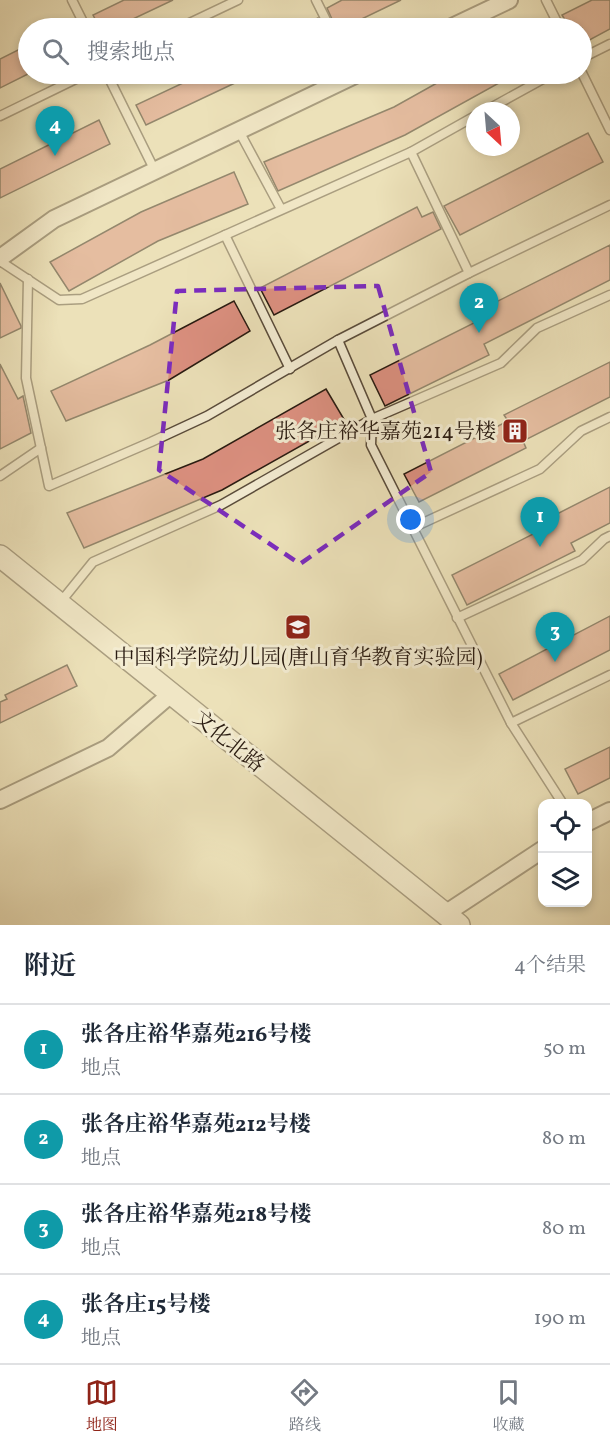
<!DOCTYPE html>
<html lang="zh">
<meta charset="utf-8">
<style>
:root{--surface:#fff;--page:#f6f6f7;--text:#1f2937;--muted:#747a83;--line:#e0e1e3;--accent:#8f2418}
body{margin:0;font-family:Vollkorn,"Noto Serif SC",serif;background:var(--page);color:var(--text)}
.controls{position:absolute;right:18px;bottom:18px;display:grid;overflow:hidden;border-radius:12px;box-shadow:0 3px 9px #0003}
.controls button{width:54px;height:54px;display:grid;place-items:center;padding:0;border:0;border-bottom:2px solid var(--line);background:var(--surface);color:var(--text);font:30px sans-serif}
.compass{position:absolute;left:466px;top:102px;width:54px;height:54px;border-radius:50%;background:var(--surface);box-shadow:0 3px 9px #0003;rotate:154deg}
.you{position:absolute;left:411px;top:520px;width:21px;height:21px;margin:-15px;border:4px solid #fff;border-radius:50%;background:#1a73e8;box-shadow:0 0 0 9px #1a73e833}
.badge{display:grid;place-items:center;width:39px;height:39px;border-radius:50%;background:var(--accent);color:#fff;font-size:20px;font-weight:700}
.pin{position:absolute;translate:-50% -50px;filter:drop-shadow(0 2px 3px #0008)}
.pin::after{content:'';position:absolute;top:32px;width:21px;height:18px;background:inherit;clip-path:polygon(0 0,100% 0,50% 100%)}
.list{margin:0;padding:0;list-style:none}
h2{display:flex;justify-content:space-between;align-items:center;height:78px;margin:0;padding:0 24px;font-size:26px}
h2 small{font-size:20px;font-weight:400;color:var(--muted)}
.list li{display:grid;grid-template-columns:39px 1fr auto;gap:18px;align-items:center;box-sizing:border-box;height:90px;padding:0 24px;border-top:2px solid var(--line)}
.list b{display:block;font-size:22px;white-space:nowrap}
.list p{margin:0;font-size:20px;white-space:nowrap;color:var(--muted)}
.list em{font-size:20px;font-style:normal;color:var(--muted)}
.icon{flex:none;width:33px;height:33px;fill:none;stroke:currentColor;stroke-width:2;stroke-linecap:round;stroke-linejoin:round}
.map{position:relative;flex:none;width:610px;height:925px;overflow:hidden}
.search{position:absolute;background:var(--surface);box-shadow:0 3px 9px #0003;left:18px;right:18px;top:18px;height:66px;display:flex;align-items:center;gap:15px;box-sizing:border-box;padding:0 21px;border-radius:33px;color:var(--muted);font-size:22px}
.sheet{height:438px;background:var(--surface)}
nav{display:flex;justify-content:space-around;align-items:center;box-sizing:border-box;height:84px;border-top:2px solid var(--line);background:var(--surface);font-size:16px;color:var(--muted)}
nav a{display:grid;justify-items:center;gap:3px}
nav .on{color:var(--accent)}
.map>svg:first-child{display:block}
.building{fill:#dc9080;stroke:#291b11;stroke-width:1.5}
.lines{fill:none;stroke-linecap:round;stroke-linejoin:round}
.service-casing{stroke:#5a4c3b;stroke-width:11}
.minor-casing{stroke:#5a4c3b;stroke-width:20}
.tertiary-casing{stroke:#5a4c3b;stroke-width:24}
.service{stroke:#f3ecd2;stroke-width:8}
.minor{stroke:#f3ecd2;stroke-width:16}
.tertiary{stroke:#f3ecd2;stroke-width:21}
.marked{fill:none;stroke:#7b2cbf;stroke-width:4.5;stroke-dasharray:12 8;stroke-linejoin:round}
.labels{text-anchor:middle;stroke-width:6;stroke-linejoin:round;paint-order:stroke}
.poi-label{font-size:21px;fill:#291b11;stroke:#f3ecd2;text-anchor:end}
.street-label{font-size:21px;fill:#291b11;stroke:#f3ecd2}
</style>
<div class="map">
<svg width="610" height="925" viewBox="0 0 610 925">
<rect width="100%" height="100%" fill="#ece1b9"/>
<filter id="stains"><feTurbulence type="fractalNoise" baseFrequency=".00333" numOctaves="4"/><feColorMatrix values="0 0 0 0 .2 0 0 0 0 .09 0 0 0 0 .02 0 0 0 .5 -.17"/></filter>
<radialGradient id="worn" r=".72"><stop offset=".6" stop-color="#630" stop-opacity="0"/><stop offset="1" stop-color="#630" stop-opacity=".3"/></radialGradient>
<g class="building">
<polygon points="124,0 173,0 114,28 100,28 93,15"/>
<polygon points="342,0 401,0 343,28 336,28 327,8"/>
<polygon points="592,0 610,0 610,29 582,44 582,28 570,28 562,15"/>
<polygon points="318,18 323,28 296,28"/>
<polygon points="28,45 28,74 0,88 0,59"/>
<polygon points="202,74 254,74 146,125 136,105"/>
<polygon points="453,74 515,74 405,135 278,191 264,162 394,107"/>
<polygon points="99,120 110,144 0,198 0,169"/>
<polygon points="588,133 603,162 460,235 444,206"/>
<polygon points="234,172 248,204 158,241 69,291 50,262 141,212"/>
<polygon points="417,207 422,217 433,212 441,229 274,315 260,288"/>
<polygon points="610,245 610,280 484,344 489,355 385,406 370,375 474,323 470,315"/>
<polygon points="0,283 21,326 21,328 0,338"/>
<polygon points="234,301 250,331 169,380 66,421 51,391 150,345"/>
<polygon points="610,362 610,397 523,441 526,448 419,502 404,474 508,421 504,415"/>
<polygon points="0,364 18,399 23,396 31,433 0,449"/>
<polygon points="326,389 345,421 222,490 84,548 67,513 203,459"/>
<polygon points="610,487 610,523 571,543 575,551 467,605 452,575 555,523 551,517"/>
<polygon points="610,616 610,650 513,700 499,674"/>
<polygon points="67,665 77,686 0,723 0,702 7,699 5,695"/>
<polygon points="610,747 610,778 578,794 565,769"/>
</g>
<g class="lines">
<defs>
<g id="service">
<polyline points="72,0 86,28"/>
<polyline points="316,0 330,28"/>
<polyline points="546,0 560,28"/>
<polyline points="179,28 238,0"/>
<polyline points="582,58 610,44"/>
<polyline points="582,73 610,130"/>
<polyline points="107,74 155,171"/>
<polyline points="485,111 552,74"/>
<polyline points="0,116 86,74"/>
<polyline points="239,131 281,209"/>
<polyline points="411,152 469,273"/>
<polyline points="225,235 290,369"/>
<polyline points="0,261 59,300 82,299 411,152 475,116"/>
<polyline points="28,279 26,378 49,486 151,442 207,416 338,340 469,273 610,205"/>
<polyline points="338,340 372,419 371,445 511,723 563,804"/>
<polyline points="0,476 41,448"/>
<polyline points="412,528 540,469 581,431 610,417"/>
<polyline points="59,604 93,562 221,505 372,419 501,363 537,328 610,295"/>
<polyline points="457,618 582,560 604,539 610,536"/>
<polyline points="511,723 610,675"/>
</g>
<g id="minor">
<polyline points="450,28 509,0"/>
<polyline points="0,258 54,219 357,74"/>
<polyline points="0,800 108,748 171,694"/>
<polyline points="588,822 610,811"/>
<polyline points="445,914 542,850"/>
</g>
<polyline id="tertiary" points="0,556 459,925"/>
</defs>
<use href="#service" class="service-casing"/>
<use href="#minor" class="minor-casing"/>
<use href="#tertiary" class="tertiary-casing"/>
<use href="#service" class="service"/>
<use href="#minor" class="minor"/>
<use href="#tertiary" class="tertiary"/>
</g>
<path d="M0 0H610V925H0ZM378 286 431 472 300 564 159 470 177 291Z" fill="#ece1b9" fill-opacity=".55" fill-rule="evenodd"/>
<path class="marked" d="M378 286 431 472 300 564 159 470 177 291Z"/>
<defs>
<symbol id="building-square" viewBox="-11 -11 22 22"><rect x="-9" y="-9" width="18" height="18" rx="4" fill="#8f2418" stroke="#f3ecd2"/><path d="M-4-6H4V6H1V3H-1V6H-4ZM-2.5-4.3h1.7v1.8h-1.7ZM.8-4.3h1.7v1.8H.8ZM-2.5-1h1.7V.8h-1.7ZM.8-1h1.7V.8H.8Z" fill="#fff"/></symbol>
<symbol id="school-square" viewBox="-11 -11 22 22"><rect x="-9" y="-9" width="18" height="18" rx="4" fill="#8f2418" stroke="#f3ecd2"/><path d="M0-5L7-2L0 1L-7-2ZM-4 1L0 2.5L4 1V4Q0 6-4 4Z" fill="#fff"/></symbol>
</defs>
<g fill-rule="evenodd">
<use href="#building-square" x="500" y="416" width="30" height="30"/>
<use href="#school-square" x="283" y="612" width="30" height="30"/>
</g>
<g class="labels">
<g class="poi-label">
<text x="496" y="438">张各庄裕华嘉苑214号楼</text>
<text x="298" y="664" text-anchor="middle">中国科学院幼儿园(唐山育华教育实验园)</text>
</g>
<g class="street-label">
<text transform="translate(229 741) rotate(39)" y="7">文化北路</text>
</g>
</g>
<rect width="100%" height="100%" filter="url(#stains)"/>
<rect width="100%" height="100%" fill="url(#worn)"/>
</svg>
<div class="controls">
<button><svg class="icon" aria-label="locate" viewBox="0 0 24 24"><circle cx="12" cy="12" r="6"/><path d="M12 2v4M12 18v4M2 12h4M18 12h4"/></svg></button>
<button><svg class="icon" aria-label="layers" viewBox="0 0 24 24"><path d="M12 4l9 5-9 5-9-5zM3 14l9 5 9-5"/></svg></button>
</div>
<svg class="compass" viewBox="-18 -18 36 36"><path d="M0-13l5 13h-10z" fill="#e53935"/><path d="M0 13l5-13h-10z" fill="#747a83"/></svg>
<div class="you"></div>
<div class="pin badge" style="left:540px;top:547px;background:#0f9aa8">1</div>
<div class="pin badge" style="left:479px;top:333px;background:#0f9aa8">2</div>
<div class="pin badge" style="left:555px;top:662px;background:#0f9aa8">3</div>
<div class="pin badge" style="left:55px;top:156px;background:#0f9aa8">4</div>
<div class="search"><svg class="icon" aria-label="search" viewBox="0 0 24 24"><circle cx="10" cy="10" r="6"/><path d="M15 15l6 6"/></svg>搜索地点</div>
</div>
<section class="sheet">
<h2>附近<small>4个结果</small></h2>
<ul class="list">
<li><span class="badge" style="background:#0f9aa8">1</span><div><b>张各庄裕华嘉苑216号楼</b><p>地点</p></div><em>50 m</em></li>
<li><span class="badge" style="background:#0f9aa8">2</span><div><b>张各庄裕华嘉苑212号楼</b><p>地点</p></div><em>80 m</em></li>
<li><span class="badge" style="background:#0f9aa8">3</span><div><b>张各庄裕华嘉苑218号楼</b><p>地点</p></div><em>80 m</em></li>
<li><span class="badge" style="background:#0f9aa8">4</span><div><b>张各庄15号楼</b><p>地点</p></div><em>190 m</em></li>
</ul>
</section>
<nav>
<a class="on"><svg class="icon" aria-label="map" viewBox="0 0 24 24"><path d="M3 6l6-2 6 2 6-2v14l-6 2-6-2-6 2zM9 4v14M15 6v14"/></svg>地图</a>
<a><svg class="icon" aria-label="directions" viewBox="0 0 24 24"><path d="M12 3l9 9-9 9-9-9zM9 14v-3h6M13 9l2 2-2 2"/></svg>路线</a>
<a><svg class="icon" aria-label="saved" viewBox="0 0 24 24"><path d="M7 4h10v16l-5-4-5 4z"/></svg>收藏</a>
</nav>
